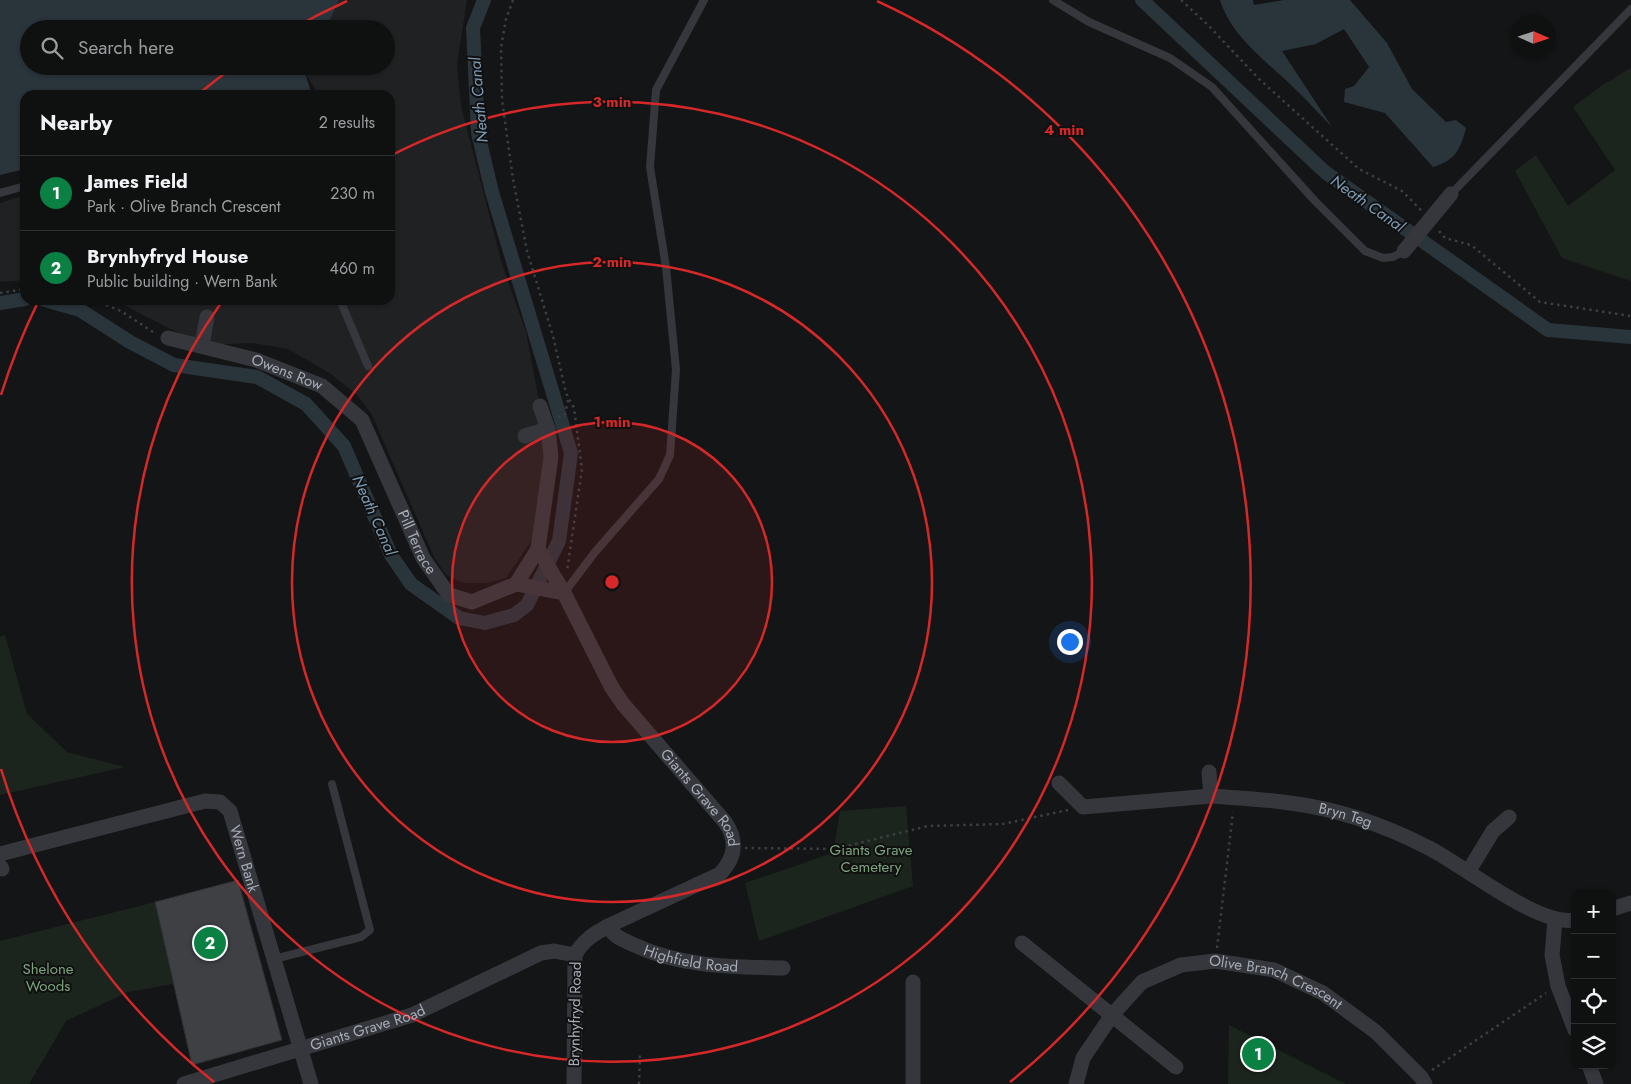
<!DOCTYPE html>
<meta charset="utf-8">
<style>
:root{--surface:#0f1010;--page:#181919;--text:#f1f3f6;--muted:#9b9d9f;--line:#2f3030;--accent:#0b8043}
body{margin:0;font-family:Jost,sans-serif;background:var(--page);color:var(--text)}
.controls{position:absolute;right:15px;bottom:15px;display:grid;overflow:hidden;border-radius:10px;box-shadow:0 1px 4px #0004}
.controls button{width:45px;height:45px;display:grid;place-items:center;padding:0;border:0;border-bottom:1px solid var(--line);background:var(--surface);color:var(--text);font:25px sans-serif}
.compass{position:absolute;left:1511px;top:15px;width:45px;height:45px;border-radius:50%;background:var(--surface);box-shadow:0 1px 4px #0004;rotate:93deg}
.you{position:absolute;left:1069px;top:641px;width:18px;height:18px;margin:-12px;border:4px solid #fff;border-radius:50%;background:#1a73e8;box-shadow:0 0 0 8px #1a73e833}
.badge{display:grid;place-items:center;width:32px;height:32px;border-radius:50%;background:var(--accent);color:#fff;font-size:16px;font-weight:700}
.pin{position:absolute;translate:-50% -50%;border:2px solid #fff;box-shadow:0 1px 5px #0006}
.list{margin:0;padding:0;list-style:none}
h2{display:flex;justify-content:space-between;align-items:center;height:65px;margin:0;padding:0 20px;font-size:21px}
h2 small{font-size:16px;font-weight:400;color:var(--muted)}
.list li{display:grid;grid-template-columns:32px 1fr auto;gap:15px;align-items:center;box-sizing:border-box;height:75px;padding:0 20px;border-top:1px solid var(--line)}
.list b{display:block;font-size:19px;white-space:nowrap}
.list p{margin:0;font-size:16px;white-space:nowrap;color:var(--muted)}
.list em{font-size:16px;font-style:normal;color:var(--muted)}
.icon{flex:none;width:28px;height:28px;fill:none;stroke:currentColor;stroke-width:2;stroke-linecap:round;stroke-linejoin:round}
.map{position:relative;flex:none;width:1631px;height:1084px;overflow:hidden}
.search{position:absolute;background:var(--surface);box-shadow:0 1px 4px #0004;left:20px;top:20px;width:375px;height:55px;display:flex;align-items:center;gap:12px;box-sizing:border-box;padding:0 18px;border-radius:28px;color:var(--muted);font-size:19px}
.panel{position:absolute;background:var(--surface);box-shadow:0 1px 4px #0004;left:20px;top:90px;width:375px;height:215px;border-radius:15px}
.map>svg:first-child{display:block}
.built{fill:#202123}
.green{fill:#1c251d}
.water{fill:#2a343b}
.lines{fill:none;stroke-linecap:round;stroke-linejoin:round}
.canal{stroke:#2a343b;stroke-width:14}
.building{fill:#3e4044;stroke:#2e2f33}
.path{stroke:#3b3e43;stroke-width:2.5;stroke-dasharray:2.5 4;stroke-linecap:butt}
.lane{stroke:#35373c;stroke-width:8}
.street{stroke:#35373c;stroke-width:15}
.street-bridge{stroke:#35373c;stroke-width:15}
.ring{fill:none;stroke:#d62828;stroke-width:2.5}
.labels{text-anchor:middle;stroke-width:4;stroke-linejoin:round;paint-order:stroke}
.street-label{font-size:15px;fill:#a6acb7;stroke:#101011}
.park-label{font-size:15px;fill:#7ca37e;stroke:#101011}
.water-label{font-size:16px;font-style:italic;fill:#7c9bb3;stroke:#101011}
.centre{fill:#d62828;stroke:#101011;stroke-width:2.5}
.ring-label{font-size:15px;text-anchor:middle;font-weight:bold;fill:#d62828;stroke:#101011;stroke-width:4;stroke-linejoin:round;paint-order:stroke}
</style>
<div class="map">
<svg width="1631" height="1084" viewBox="0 0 1631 1084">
<rect width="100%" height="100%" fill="#141516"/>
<g class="built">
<polygon points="339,0 467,0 457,65 461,106 502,264 526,332 540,406 548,429 532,540 506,578 487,583 464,583 446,575 434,557 371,413 356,394 331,374 288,349 252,343 202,345 114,300 390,300 390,95 319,95 305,73 308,66 386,66 386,29 326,29"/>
<polygon points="25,195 25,280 0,282 0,203"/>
</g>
<g class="green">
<polygon points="1631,68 1631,281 1562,258 1515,171 1536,155 1568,206 1615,170 1573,107 1601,86"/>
<polygon points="5,635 27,714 67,752 125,767 0,795 0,637"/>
<polygon points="906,806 913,886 759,941 745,883 833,853 840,811"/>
<polygon points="155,902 173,984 128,992 66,1021 29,1084 0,1084 0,941"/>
<polygon points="1229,1025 1346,1084 1228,1084"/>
</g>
<g class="water">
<polygon points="0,0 339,0 326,29 29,29 29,66 308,66 305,73 312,95 25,95 25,169 0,175"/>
<path d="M1220 0H1253L1254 5 1284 0H1350L1387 43 1412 89 1446 122 1456 120 1466 128C1460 151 1455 160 1433 167L1385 113 1344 102 1345 89 1354 86 1369 67 1344 29 1316 44 1282 51 1332 127C1319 114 1307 100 1294 88 1267 61 1232 38 1220 0Z"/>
</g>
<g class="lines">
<g class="canal">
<polyline points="1142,0 1325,172 1548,330 1631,337"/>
<polyline points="45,300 80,310 130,342 174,365 257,377 306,404 344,446 391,555 411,584 459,618 485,623 514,615 527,605 559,541 571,453 492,192 478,133 473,28 484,0"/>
<polyline points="0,303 25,299"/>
</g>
</g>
<polygon class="building" points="238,880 282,1040 192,1065 155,902"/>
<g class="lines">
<g class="path">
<polyline points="513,0 506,19 501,47 502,100 513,179 527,251 553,336 566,393 574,408 582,469 567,571"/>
<polyline points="1181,0 1208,25 1259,79 1359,169 1402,191 1421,210"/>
<polyline points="1439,231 1445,238 1471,245 1540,302 1631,316"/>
<polyline points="0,293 25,289"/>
<polyline points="94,300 121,311 156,334"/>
<polyline points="558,417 565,414 568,400"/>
<polyline points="745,848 835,849 928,826 1003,824 1068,810"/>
<polyline points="1217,948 1233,812"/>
<polyline points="1432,1070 1546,993"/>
<polyline points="639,1084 640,1053"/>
</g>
<g class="lane">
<polyline points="1053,0 1089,22 1170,58 1212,87 1315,201 1365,251 1383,258 1393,257 1404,251"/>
<polyline points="0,193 25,186"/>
<polyline points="1451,194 1631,9"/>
<polyline points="340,300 368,366"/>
<polyline points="564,593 595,552 659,479 670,455 676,370 666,267 650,167 656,90 704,0"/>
<polyline points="274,959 361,937 370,930 332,784"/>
</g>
<g class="street">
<path id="s1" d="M168 338 256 360 322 386 362 420 423 558 449 595 472 602 516 584 564 593"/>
<polyline points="202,345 207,317"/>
<polyline points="525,436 548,429"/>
<path id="s2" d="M538 549 564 593 612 688 623 704 725 822C738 841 735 858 720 874L608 926C594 934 583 940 575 955L574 1084"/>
<polyline points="516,584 538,549 551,457 548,429 540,406"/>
<path id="s3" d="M1209 772 1211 796C1237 798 1264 799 1290 803 1338 809 1384 825 1427 847 1462 864 1538 927 1575 920"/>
<polyline points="1059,783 1083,807 1211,796"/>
<path id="s4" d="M0 854 205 801 220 802 230 811 311 1084"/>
<polyline points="0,866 2,869"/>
<polyline points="1468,872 1493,831 1509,817"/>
<polyline points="1612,909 1631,903"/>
<polyline points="1555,920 1552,955 1558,986 1575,1030"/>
<path id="s5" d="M608 926C614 937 622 939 632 944 680 967 731 967 783 968"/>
<polyline points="1022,943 1176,1067"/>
<polyline points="1589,1065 1596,1084"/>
<path id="s6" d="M184 1084 412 1015 541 953 554 951 575 955"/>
<polyline points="913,1084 913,982"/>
<path id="s7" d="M1076 1084 1083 1058 1112 1015 1142 982 1181 965 1215 961 1274 970 1323 993 1376 1032 1421 1077 1425 1084"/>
</g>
<polyline class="street-bridge" points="1404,251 1451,194"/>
</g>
<circle cx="612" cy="582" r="160" fill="#d62828" fill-opacity=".12"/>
<g class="ring">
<circle cx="612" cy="582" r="160"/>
<circle cx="612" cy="582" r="320"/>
<path d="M390 156A480 480 0 1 1 221 303"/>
<path d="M214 1082A639 639 0 0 1 1 769M1 395A639 639 0 0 1 38 302M201 92A639 639 0 0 1 232 68M292 29A639 639 0 0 1 347 1M877 1A639 639 0 0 1 1010 1082"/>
</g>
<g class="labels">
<g class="street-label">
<text dy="5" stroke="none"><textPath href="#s1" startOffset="124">Owens Row</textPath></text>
<text dy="5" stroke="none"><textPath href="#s1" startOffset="348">Pill Terrace</textPath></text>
<text dy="5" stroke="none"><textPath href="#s2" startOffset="299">Giants Grave Road</textPath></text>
<text dy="5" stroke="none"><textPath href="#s3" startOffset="160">Bryn Teg</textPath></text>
<text dy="5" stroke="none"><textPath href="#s4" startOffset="290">Wern Bank</textPath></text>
<text dy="5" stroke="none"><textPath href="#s5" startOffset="92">Highfield Road</textPath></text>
<text dy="5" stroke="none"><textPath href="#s7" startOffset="265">Olive Branch Crescent</textPath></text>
<text transform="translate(575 1014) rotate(-89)" y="5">Brynhyfryd Road</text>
<text dy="5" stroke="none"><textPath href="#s6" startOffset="192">Giants Grave Road</textPath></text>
</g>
<g class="park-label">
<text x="871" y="855">Giants Grave<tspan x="871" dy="17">Cemetery</tspan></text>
<text x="48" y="974">Shelone<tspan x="48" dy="17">Woods</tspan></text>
</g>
<g class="water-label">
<text transform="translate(478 100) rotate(-95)" y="6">Neath Canal</text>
<text transform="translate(1368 203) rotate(35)" y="6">Neath Canal</text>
<text transform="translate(375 515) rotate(66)" y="6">Neath Canal</text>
</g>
</g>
<circle cx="612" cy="582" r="8" class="centre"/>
<g class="ring-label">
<text x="612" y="107">3 min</text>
<text x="1064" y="135">4 min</text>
<text x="612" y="267">2 min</text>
<text x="612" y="427">1 min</text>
</g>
</svg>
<div class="controls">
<button>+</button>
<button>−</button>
<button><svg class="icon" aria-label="locate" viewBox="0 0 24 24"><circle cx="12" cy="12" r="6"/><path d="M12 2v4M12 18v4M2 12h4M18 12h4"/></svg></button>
<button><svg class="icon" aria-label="layers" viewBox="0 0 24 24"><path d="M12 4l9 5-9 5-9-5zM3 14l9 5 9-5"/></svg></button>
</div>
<svg class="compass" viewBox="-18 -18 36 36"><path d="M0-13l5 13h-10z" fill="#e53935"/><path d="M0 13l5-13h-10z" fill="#9b9d9f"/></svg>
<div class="you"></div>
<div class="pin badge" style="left:1258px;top:1054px">1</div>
<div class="pin badge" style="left:210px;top:943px">2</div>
<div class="search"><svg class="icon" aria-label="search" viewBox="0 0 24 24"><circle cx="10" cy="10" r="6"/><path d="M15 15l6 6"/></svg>Search here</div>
<section class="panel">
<h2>Nearby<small>2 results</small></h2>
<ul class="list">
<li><span class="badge">1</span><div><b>James Field</b><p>Park · Olive Branch Crescent</p></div><em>230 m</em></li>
<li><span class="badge">2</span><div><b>Brynhyfryd House</b><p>Public building · Wern Bank</p></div><em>460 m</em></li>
</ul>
</section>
</div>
